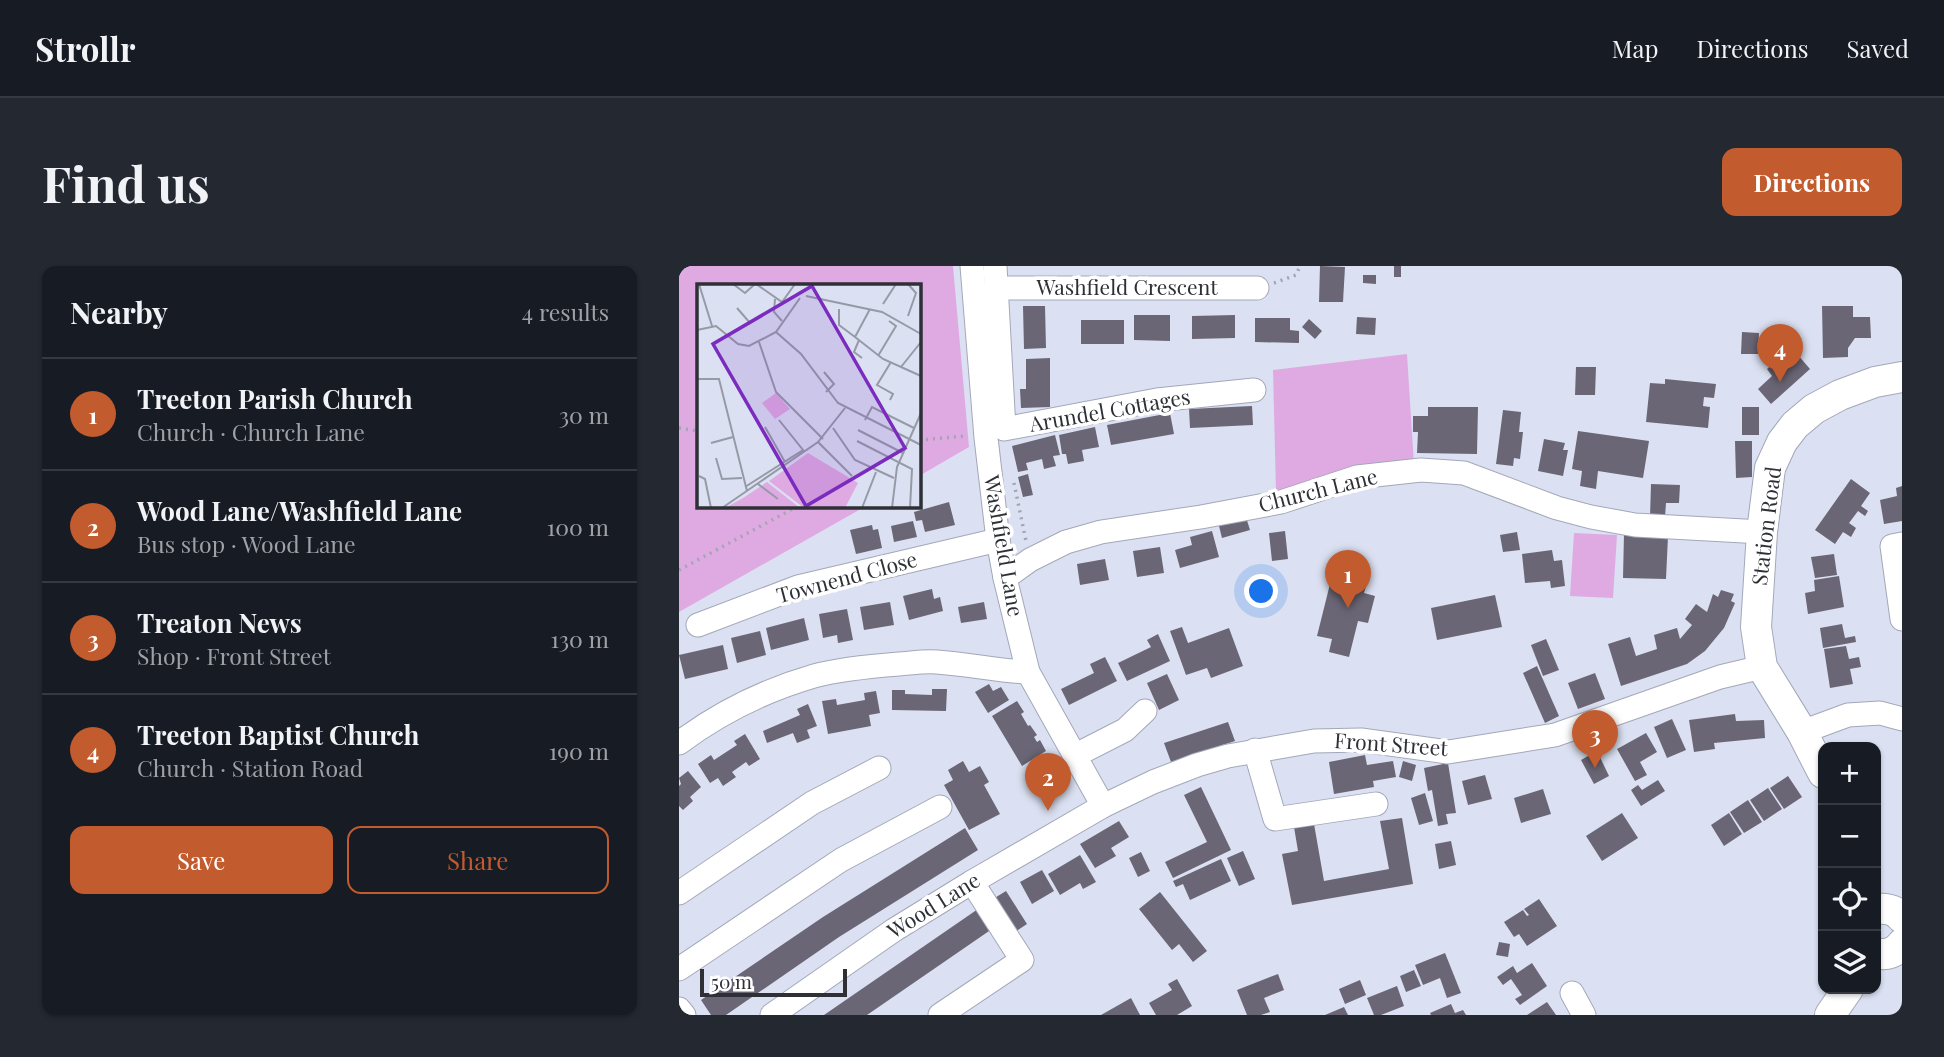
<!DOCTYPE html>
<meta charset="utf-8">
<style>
:root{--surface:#171b24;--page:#242831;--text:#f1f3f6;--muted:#9ea1a6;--line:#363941;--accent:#c25b2e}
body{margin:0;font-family:"Playfair Display",serif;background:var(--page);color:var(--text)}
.controls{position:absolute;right:21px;bottom:21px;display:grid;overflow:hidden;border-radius:14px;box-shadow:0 2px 5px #0004}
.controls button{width:63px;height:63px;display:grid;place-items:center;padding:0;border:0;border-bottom:2px solid var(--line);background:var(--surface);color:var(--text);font:35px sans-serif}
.scale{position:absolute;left:21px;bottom:18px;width:147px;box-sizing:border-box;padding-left:7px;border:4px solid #2e3036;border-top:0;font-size:19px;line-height:24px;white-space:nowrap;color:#2e3036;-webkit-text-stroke:5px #fff;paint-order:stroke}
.you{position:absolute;left:583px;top:326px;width:24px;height:24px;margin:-18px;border:5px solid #fff;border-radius:50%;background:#1a73e8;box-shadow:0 0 0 10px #1a73e833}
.badge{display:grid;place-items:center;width:46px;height:46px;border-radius:50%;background:var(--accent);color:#fff;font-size:23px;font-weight:700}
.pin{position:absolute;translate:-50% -58px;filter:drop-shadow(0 2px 4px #0008)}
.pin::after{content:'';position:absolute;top:37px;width:24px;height:21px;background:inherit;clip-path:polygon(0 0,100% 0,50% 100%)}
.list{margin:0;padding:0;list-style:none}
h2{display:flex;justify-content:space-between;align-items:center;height:91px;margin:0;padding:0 28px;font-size:30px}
h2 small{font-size:23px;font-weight:400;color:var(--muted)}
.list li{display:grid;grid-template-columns:46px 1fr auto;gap:21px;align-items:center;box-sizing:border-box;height:112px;padding:0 28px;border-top:2px solid var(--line)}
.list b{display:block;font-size:26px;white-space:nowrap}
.list p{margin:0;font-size:23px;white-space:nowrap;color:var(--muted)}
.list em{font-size:23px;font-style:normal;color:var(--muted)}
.actions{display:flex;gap:14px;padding:21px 28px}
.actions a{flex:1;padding:16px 0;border:2px solid var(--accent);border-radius:14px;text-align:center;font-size:24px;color:var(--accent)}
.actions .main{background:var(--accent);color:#fff}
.icon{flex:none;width:38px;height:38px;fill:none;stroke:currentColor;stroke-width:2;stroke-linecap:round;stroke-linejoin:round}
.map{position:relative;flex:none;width:1223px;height:749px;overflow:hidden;border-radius:14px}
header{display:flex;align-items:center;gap:42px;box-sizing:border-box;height:98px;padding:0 35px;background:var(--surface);border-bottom:2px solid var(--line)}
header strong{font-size:33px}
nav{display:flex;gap:38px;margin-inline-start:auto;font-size:24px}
.intro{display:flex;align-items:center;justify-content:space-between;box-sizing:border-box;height:168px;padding:0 42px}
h1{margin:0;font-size:49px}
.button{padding:18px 32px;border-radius:14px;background:var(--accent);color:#fff;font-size:24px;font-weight:700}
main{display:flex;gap:42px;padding:0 42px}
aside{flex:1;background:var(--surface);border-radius:14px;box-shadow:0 2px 5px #0004}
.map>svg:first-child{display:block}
.green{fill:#dfaae2}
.building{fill:#6a6675}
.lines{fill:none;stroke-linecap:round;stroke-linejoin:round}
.minor-casing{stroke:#a3a8b9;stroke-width:25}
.major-casing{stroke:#a3a8b9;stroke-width:32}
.path{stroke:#a1a5b3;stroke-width:3.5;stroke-dasharray:2 5;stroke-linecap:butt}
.minor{stroke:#fff;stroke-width:23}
.major{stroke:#fff;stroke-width:30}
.labels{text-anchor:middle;stroke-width:7;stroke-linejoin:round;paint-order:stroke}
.street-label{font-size:21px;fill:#2e3036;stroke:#fff}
.inset-road{fill:none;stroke:#969aa7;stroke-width:2}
.view{fill:#7b2cbf;fill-opacity:0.15;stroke:#7b2cbf;stroke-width:3.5}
.inset-edge{fill:none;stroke:#2e3036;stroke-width:3.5}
</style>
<header>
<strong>Strollr</strong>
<nav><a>Map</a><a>Directions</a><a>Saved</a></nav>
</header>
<div class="intro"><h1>Find us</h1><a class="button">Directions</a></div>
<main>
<aside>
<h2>Nearby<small>4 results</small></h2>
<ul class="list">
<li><span class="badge">1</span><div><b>Treeton Parish Church</b><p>Church · Church Lane</p></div><em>30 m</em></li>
<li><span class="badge">2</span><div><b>Wood Lane/Washfield Lane</b><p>Bus stop · Wood Lane</p></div><em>100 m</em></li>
<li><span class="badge">3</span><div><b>Treaton News</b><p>Shop · Front Street</p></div><em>130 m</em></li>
<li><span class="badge">4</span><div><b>Treeton Baptist Church</b><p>Church · Station Road</p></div><em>190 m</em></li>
</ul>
<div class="actions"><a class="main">Save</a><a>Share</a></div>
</aside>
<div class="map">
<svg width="1223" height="749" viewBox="0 0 1223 749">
<rect width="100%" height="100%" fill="#dbe1f2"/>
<g class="green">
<polygon points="0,0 274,0 290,181 240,210 240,19 19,19 19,240 187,240 0,346"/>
<polygon points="728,88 735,199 597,226 594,104"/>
<polygon points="895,267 938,269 934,332 891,330"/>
</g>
<g class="building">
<polygon points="641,0 666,1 664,36 640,36"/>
<rect x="715" y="0" width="7" height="11"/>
<polygon points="684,9 697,9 697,18 684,17"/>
<polygon points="344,40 366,40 367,82 345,83"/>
<polygon points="1143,40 1174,40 1174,51 1191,51 1192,72 1176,72 1169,82 1169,91 1144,92"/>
<polygon points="455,49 491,49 491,75 455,74"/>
<polygon points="556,49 556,72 513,73 513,50"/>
<polygon points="678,51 697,52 696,69 677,68"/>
<polygon points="576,52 611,52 611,64 620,65 620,77 576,76"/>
<polygon points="630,53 643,65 636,73 623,61"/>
<rect x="402" y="54" width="43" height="24"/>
<polygon points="1063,66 1080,67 1079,88 1062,88"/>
<polygon points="1112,81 1131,103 1092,138 1079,123 1093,110 1088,103"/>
<polygon points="371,92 371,141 342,142 341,123 347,123 347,93"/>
<polygon points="897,101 917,101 916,129 896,129"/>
<polygon points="986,113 1037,118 1035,132 1025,131 1024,140 1031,141 1029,162 967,156 971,117 986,118"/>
<polygon points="573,140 574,159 511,162 510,143"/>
<polygon points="749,141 799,141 798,188 738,187 739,166 734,166 734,150 749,150"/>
<rect x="1063" y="141" width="17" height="28"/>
<polygon points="824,144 842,146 840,166 844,166 841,193 835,192 834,200 817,198"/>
<polygon points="491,147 495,168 432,179 428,159"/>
<polygon points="416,161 420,181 403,184 405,195 389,198 387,188 383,188 380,169"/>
<polygon points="899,165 970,175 964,212 919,205 917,223 901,220 903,205 893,203"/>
<polygon points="376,169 381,189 374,190 377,200 365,203 363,193 347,197 349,204 339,206 333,180"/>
<polygon points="865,173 886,177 884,184 889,184 884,210 859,205"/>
<polygon points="1056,175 1073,175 1073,211 1057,212"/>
<polygon points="349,208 354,229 344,231 339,211"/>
<polygon points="1172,213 1191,227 1182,240 1189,245 1186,250 1179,245 1170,257 1177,262 1172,271 1164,266 1156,278 1136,264"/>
<polygon points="972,218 1001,219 1000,237 987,237 986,251 971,251"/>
<polygon points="1223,220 1223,255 1205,258 1201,234 1218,230 1217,222"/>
<polygon points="270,236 276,259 246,266 243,254 237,255 235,246"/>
<polygon points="566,248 571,264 543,272 539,256"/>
<polygon points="234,255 238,271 215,276 212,260"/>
<polygon points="193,259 194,264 199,263 203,282 177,288 171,264"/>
<polygon points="533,265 540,291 501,302 496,284 513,279 511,271"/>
<polygon points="606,265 609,293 593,295 590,267"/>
<polygon points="838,266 841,284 824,286 821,269"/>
<polygon points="945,268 989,270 987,313 944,312"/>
<polygon points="481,281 485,307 458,311 454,285"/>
<polygon points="873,284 875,295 883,294 886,320 872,322 871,315 846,317 843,288"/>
<polygon points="1155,288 1158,309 1136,312 1132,291"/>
<polygon points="426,293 430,314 401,319 398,298"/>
<polygon points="654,306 689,314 685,327 696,330 689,357 679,355 670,391 650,386 653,373 638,370"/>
<polygon points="1160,310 1165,341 1129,348 1126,327 1136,325 1135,314"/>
<polygon points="253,323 255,333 261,331 264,345 230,354 224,330"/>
<polygon points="1042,324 1055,328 1052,335 1056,337 1045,362 1026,385 1008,398 942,420 929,378 951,371 957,390 978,383 975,369 998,362 1001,373 1013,359 1006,353 1017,338 1028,346 1034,328 1039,331"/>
<polygon points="816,329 823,361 758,374 752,342"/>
<polygon points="211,336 215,359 185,364 181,341"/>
<polygon points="305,336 308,353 282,357 279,341"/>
<polygon points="168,343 174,374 159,377 158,369 144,372 140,348"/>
<polygon points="125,352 130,374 92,384 87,362"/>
<polygon points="1163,358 1166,372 1176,370 1177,376 1144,382 1141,362"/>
<polygon points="503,361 509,377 550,362 564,400 532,412 528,402 507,409 491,365"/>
<polygon points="81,365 87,389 58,397 52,372"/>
<polygon points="479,368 491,395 448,415 439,397 472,381 468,374"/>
<polygon points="867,373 880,404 864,410 852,379"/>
<polygon points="44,379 49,403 6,413 0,389"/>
<polygon points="1167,380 1170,393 1180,391 1182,401 1171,403 1174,418 1151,422 1145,383"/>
<polygon points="426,391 438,415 390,439 382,423 415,407 411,398"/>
<polygon points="858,400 880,450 866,457 844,407"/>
<polygon points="916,407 926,433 899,443 889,417"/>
<polygon points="488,408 500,434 480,444 468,417"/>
<polygon points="310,418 314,425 322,421 330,434 309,447 296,426"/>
<polygon points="253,423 268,423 267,445 213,444 213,424 226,424 226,428 253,429"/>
<polygon points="197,425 201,447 190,449 192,460 149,468 143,435 157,433 158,439 186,434 185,427"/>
<polygon points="338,435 345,446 342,448 349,460 351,459 358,469 355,471 358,476 361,474 367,485 343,500 313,450"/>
<polygon points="129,438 138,460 128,464 131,472 118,477 114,467 88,477 84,465 121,449 118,443"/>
<polygon points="1056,448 1057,455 1085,454 1086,472 1035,477 1036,483 1015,486 1010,454"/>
<polygon points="993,453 1007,484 988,492 975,461"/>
<polygon points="549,456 556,475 492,496 485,477"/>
<polygon points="967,467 978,486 961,496 968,509 956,515 938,483"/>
<polygon points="66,468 81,493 70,500 67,496 53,506 57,511 44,520 39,512 31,517 19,498 32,489 35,494 58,479 55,475"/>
<polygon points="918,485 930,510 915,518 902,494"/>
<polygon points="686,489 688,499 714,495 717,511 694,515 695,521 655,528 650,496"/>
<polygon points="284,495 290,506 301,500 310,516 305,519 321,548 290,564 265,519 274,514 269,504"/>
<polygon points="724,495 737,499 733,515 720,511"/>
<polygon points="769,497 777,547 767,548 769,558 759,560 753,524 749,525 745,502"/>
<polygon points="9,505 22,521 11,531 14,535 4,544 0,540 0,520 2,518 0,512"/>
<polygon points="806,509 813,533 789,539 783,515"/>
<polygon points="1109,510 1123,531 1105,543 1091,522"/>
<polygon points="979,514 986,525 962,540 952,524 959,519 963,524"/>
<polygon points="522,521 552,584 494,612 486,596 528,576 505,529"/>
<polygon points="1089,522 1103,543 1085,555 1071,534"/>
<polygon points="864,523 872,548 842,557 835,532"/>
<polygon points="746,527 754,555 740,559 732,532"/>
<polygon points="1069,534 1083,556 1065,567 1051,546"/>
<polygon points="943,547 959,572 923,595 907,570"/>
<polygon points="1050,547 1063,568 1045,580 1032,559"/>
<polygon points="723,552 734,618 613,639 603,588 619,585 615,561 635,558 645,615 710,603 701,555"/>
<polygon points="440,555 450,571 432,582 437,590 416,602 401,578"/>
<polygon points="286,562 299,584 160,671 47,749 32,749 22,734 144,651"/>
<polygon points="772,575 777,599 760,603 756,578"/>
<polygon points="564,585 576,613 560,620 548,592"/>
<polygon points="462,586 471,605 459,611 450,592"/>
<polygon points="401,589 417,616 404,623 401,617 381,629 369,608"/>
<polygon points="542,593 552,615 511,634 504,618 497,621 494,615"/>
<polygon points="363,604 375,625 353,638 341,616"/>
<polygon points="327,625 348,658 336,666 314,633"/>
<polygon points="481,626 528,685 514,696 500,678 493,684 460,643"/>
<polygon points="860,633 878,660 848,680 840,668 835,671 825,656 844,644 848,650 850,649 845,643"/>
<polygon points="299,643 313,663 188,749 145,749"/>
<polygon points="820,676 831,678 829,691 817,689"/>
<polygon points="766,687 782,727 768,732 761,712 744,719 736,699"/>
<polygon points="853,697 868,720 841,739 836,733 843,729 832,713 824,719 818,711 834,700 838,707"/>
<polygon points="735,704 742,720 727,726 721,710"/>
<polygon points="599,708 605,724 585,732 591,746 582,749 568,749 558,724"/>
<polygon points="498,713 513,740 498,749 477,749 470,737 493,724 489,718"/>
<polygon points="681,714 687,729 666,738 660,723"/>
<polygon points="718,720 725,740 702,749 695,749 688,732"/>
<polygon points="452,732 461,749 422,749"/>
<polygon points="868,736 877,749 848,749"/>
<polygon points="772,738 776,747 784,744 787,749 752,749 751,747"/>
<polygon points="665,741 669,749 646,749"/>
</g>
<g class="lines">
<defs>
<g id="minor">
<polyline points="293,0 307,172 319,274 326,312 349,406 424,540"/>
<polyline points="316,0 325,163 478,134 575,124"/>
<polyline points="317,22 578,22"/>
<polyline points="1223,278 1213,280 1223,353"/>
<polyline points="326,312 351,294 387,276 422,266 522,251 602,236 678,211 742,204 785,207 878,242 912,251 956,259 1083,266"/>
<polyline points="19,359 119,321 319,274"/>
<polyline points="1123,466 1169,449 1201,447 1223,453"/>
<path d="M0 477C40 447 87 424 135 410 161 403 194 400 220 398 233 397 246 395 258 396 289 398 319 405 349 406"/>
<polyline points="576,484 596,553 697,538"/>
<polyline points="397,489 446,464 466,445"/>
<polyline points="0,627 133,537 200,502"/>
<polyline points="0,703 162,594 261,541"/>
<polyline points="893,727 905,749"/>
<polyline points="0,743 5,749"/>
<polyline points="93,749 215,664 293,616 424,540 474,516 518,499 549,490 635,475 682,474 769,486 876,469 1041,411 1083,401"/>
<polyline points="261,749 343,694 293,616"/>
</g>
<g id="major">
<polyline points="1144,507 1123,466 1083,401 1077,361 1083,266 1091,202 1103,176 1116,159 1135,143 1161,129 1196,116 1223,111"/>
<path d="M1197 643C1207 642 1216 643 1223 652"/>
<path d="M1197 687C1207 690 1216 687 1223 678"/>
<polyline points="1151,749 1169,723"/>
</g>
</defs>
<use href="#minor" class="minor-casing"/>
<use href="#major" class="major-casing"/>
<g class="path">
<polyline points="595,17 617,9 621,0"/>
<polyline points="0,162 19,165"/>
<polyline points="240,174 287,170"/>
<polyline points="335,217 347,275"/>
<polyline points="0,304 119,240"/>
</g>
<use href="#minor" class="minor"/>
<use href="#major" class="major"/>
</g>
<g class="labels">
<g class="street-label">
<text x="448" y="29">Washfield Crescent</text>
<text transform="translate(431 145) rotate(-10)" y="7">Arundel Cottages</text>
<text transform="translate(639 225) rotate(-14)" y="7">Church Lane</text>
<text transform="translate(1088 260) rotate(-83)" y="7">Station Road</text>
<text transform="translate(324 280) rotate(80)" y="7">Washfield Lane</text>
<text transform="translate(168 312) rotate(-15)" y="7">Townend Close</text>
<text transform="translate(712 479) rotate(4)" y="7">Front Street</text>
<text transform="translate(255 640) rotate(-32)" y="7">Wood Lane</text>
</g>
</g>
<g transform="translate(18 18)">
<rect width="224" height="224" fill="#dbe1f2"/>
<path d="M79 109 93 125 78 135 65 119ZM111 169 161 199 148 224H107L72 197ZM70 198 103 224H28L46 214Z" fill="#dfaae2"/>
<path class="inset-road" d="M2 0 15 42M36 0 48 9 58 0M59 0 85 18 98 0M211 0 219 9 211 32M109 12 185 28 224 50M78 15 77 28 85 37M186 20 199 0M40 24 53 39 76 25M142 25V41L158 53M173 25 158 53 186 75 224 92M0 46 19 42 41 60 52 62 79 48 103 14M79 48 104 70 141 119 224 161M162 56 157 68 165 74M62 58 79 108 126 155M181 72 199 42 192 37M204 83 224 58M127 88 137 100 129 108M0 95H22L50 207M193 116 196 110 180 101 194 78M168 136 175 123 217 144M68 143 88 178M136 144 158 176 197 194M161 146 206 169M160 157 215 185 213 224M121 158 155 192M14 159 36 153M19 174 25 195 45 194M2 192 8 195 14 224M61 200 81 215M48 203 106 166 82 136M25 224 121 158 148 124M165 224 179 188M195 224 200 183 224 129"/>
<path class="view" d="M115 2 208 164 109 222 16 60Z"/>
<rect width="224" height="224" class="inset-edge"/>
</g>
</svg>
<div class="controls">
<button>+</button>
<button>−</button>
<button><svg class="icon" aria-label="locate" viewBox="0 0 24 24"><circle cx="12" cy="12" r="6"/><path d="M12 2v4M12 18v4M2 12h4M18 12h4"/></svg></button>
<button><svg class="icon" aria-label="layers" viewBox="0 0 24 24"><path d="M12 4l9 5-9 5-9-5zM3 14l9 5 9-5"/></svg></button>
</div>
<div class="scale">50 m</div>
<div class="you"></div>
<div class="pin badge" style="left:669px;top:342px">1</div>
<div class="pin badge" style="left:369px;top:545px">2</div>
<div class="pin badge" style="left:916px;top:502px">3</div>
<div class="pin badge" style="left:1101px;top:116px">4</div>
</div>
</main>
